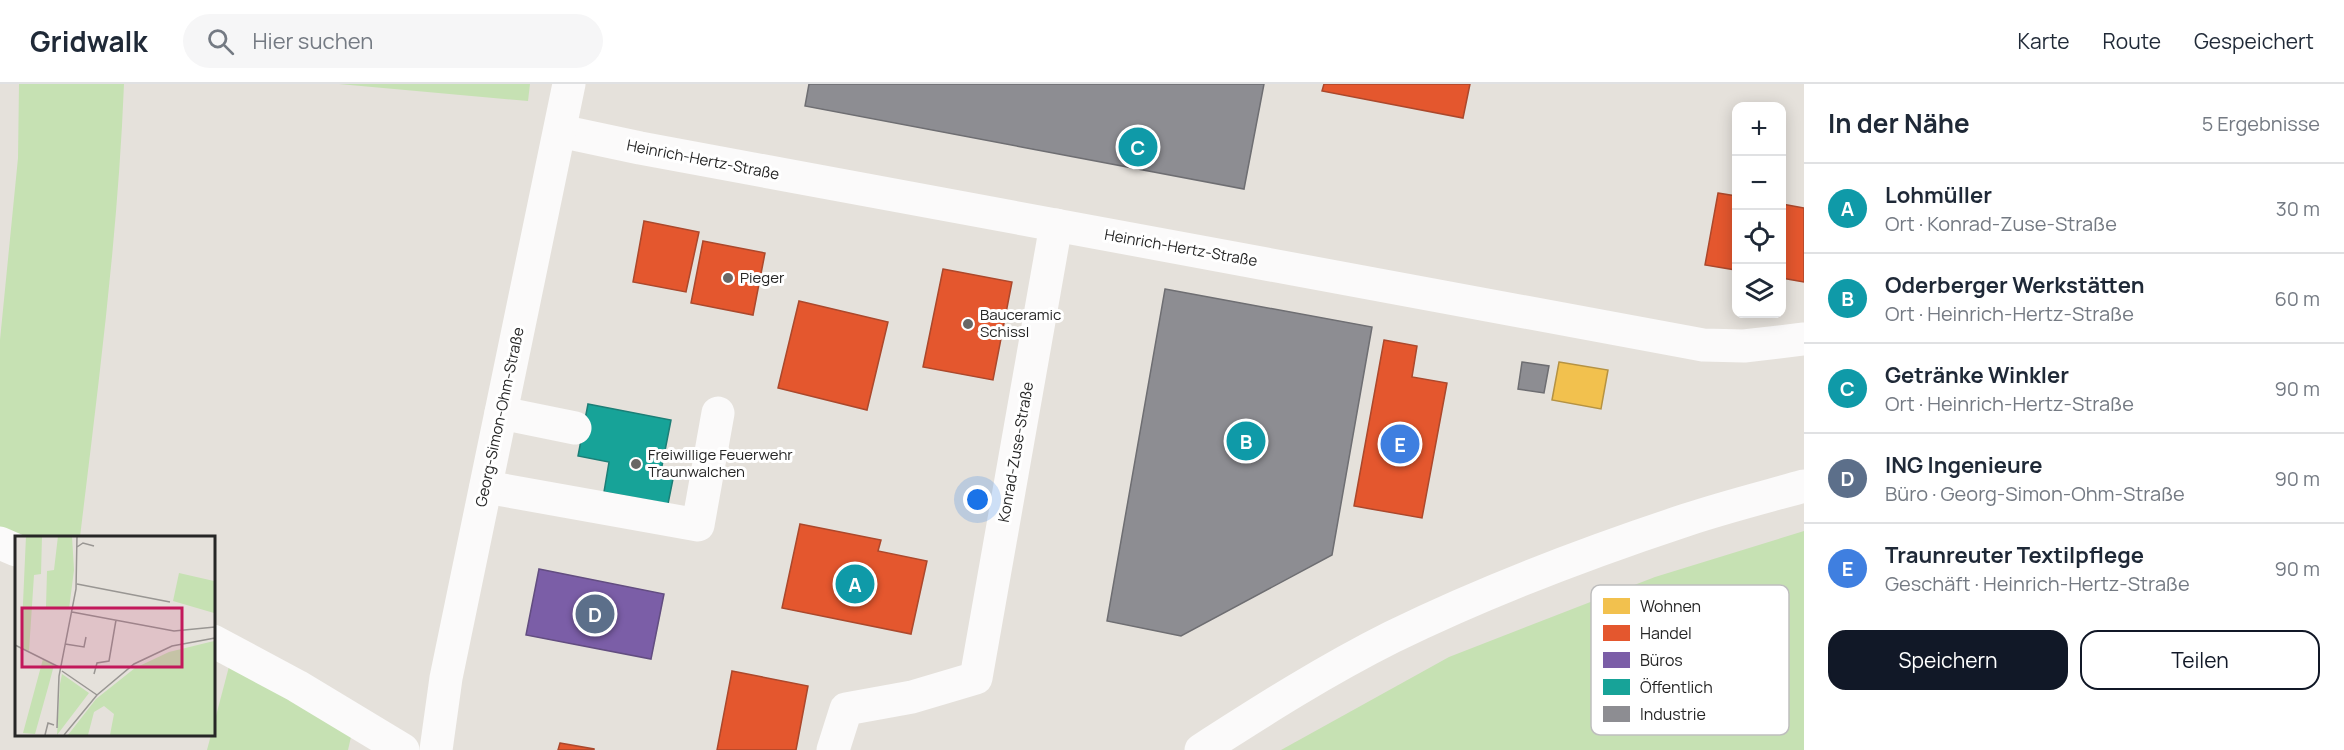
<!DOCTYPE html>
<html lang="de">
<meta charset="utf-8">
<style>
:root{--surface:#fff;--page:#f6f6f7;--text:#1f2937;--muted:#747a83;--line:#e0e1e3;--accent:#111827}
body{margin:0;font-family:Manrope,sans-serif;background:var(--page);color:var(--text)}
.controls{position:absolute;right:18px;top:18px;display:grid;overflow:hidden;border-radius:12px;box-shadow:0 3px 15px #0003}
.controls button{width:54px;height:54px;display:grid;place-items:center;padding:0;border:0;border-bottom:2px solid var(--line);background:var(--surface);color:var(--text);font:30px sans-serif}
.you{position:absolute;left:978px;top:416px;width:21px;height:21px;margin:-15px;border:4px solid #fff;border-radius:50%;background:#1a73e8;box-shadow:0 0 0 9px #1a73e833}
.badge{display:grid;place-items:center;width:39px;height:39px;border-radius:50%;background:var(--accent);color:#fff;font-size:20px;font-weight:700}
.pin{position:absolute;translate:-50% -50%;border:3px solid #fff;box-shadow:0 2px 6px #0006}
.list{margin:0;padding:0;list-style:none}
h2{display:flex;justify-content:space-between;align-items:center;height:78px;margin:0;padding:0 24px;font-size:26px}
h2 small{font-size:20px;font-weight:400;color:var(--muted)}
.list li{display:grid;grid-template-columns:39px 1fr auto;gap:18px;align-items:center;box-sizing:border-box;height:90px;padding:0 24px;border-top:2px solid var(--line)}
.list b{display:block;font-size:22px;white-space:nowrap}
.list p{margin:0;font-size:20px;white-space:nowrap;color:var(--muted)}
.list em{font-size:20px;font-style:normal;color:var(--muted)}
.actions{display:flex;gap:12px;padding:18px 24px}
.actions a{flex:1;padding:14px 0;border:2px solid var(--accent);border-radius:18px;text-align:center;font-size:21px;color:var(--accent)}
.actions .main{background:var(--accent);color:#fff}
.icon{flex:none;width:33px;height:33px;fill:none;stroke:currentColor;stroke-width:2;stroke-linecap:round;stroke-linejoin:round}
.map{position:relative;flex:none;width:1804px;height:666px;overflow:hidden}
header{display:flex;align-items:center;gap:36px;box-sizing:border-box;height:84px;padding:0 30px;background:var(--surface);border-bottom:2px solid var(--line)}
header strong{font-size:28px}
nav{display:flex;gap:33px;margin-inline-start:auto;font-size:21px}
.search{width:420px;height:54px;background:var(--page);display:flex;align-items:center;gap:15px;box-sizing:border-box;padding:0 21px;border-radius:33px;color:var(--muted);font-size:22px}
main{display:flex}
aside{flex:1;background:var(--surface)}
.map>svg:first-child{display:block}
.green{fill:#c6e1b3}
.homes{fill:#f2c14e;stroke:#b59242;stroke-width:1.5}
.shops{fill:#e4572e;stroke:#ab482c;stroke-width:1.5}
.offices{fill:#7b5ea7;stroke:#624d80;stroke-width:1.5}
.public{fill:#17a398;stroke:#1c7e76;stroke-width:1.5}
.industry{fill:#8d8d92;stroke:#6e6e72;stroke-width:1.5}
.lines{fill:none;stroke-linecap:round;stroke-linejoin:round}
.minor{stroke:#fbfafa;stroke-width:33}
.poi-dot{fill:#696765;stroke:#fff;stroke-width:2}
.labels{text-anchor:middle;stroke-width:6;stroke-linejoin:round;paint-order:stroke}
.street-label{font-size:15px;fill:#262626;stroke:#fff}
.poi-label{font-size:15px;fill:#262626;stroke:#fff;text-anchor:start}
.inset-road{fill:none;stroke:#999693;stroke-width:1.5}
.view{fill:#c2185b;fill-opacity:0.15;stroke:#c2185b;stroke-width:3}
.inset-edge{fill:none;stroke:#262626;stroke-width:3}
.key{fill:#fff;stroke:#bebebe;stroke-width:1.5}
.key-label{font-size:16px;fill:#262626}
</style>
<header>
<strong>Gridwalk</strong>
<div class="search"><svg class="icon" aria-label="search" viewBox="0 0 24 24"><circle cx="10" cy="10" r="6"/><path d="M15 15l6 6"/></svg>Hier suchen</div>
<nav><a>Karte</a><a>Route</a><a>Gespeichert</a></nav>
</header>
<main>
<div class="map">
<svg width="1804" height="666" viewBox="0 0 1804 666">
<rect width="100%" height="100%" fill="#e5e1db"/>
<g class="green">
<path d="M19 0H124C118 152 98 303 80 453H16L0 459V256L18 74Z"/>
<polygon points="339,0 530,0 528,17"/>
<polygon points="1804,447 1804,666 1281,666 1449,573 1655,493"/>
<polygon points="231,575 353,644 348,666 207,666"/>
</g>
<polygon class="homes" points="1559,278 1608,286 1601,325 1552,316"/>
<g class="shops">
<polygon points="1324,0 1470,0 1463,34 1322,7"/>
<polygon points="1718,109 1736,112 1736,186 1705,181"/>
<polygon points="1782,120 1804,124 1804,198 1782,194"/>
<polygon points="644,137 699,148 686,208 633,198"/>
<polygon points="703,157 765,169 753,231 691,219"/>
<polygon points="943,185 1012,198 993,296 923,283"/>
<polygon points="799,217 888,238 867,326 778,304"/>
<polygon points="1384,256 1417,262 1412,293 1447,299 1422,434 1354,422"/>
<polygon points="800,440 881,456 878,467 927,477 911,550 782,524"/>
<polygon points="732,587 808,602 796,666 717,666"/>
<polygon points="560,659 594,665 594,666 558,666"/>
</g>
<polygon class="offices" points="539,485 664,510 651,575 526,551"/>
<polygon class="public" points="588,320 671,336 661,387 674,390 668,420 604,408 609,378 578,372"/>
<g class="industry">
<polygon points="809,0 1264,0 1244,105 805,22"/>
<polygon points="1165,205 1372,243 1332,471 1181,552 1107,537"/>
<polygon points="1522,278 1549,282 1544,309 1518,305"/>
</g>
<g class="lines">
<g class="minor">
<polyline points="560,47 640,64 1703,261 1744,262 1804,255"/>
<polyline points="501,329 575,344"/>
<polyline points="486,403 698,441 718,329"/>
<polyline points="0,459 16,466"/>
<polyline points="213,557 297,602 403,666"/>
<polyline points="436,666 446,594 569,0"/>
<polyline points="833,666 846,625 912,613 976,594 1056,141"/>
<path d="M1201 666C1263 626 1326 586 1392 553 1486 507 1586 469 1686 436 1725 423 1765 413 1804 402"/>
</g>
</g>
<g class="poi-dot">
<circle cx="728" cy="194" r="6"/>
<circle cx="968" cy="240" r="6"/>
<circle cx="636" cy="380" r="6"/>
</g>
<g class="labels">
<g class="street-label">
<text transform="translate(703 76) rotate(11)" y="5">Heinrich-Hertz-Straße</text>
<text transform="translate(1181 164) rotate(10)" y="5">Heinrich-Hertz-Straße</text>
<text transform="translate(500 333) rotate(-78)" y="5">Georg-Simon-Ohm-Straße</text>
<text transform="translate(1016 368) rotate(-80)" y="5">Konrad-Zuse-Straße</text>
</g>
<g class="poi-label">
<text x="740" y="199">Pieger</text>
<text x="980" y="236">Bauceramic<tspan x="980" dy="17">Schissl</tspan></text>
<text x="648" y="376">Freiwillige Feuerwehr<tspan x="648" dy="17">Traunwalchen</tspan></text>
</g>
</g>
<g transform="translate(15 452)">
<rect width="200" height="200" fill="#e5e1db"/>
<path d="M11 0H27L26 38 19 39 14 115 6 112ZM43 0H57L59 34 54 73 31 71 32 35 39 34ZM164 37 199 45V77L158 65ZM199 105V199H95L99 178 89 170 79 176 73 199H53L81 163 120 132 154 116ZM28 123 39 129 34 148 20 198 8 197ZM47 138 74 157 42 199 45 148Z" fill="#c6e1b3"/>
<path class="inset-road" d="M62 11 68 7 79 10M62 48 155 66M57 76 159 95 200 91M50 108 69 111 71 101M0 109 46 132M47 135 82 159M79 138 82 127 94 125 101 84M42 192 44 140 61 53 62 0M30 199 33 187 39 189M49 199 82 159 119 128 157 110 200 102"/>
<path class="view" d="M7 72H167V131H7Z"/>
<rect width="200" height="200" class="inset-edge"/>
</g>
<rect x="1591" y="501" width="198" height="150" rx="9" class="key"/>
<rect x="1603" y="514" width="27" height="16" fill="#f2c14e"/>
<rect x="1603" y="541" width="27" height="16" fill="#e4572e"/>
<rect x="1603" y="568" width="27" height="16" fill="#7b5ea7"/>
<rect x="1603" y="595" width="27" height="16" fill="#17a398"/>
<rect x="1603" y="622" width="27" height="16" fill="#8d8d92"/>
<g class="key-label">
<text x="1640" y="528">Wohnen</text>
<text x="1640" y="555">Handel</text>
<text x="1640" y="582">Büros</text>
<text x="1640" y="609">Öffentlich</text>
<text x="1640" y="636">Industrie</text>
</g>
</svg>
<div class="controls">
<button>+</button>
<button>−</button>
<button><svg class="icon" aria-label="locate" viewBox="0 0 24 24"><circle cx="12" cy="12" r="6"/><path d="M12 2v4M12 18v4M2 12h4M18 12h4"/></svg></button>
<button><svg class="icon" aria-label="layers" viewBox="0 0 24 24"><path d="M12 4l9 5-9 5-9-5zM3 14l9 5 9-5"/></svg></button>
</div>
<div class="you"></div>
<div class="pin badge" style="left:855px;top:500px;background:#0f9aa8">A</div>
<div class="pin badge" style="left:1246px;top:357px;background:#0f9aa8">B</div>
<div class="pin badge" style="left:1138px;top:63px;background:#0f9aa8">C</div>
<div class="pin badge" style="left:595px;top:530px;background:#5c6f8a">D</div>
<div class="pin badge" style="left:1400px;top:360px;background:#3f7fe0">E</div>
</div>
<aside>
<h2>In der Nähe<small>5 Ergebnisse</small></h2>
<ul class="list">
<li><span class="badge" style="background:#0f9aa8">A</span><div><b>Lohmüller</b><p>Ort · Konrad-Zuse-Straße</p></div><em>30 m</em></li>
<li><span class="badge" style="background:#0f9aa8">B</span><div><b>Oderberger Werkstätten</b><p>Ort · Heinrich-Hertz-Straße</p></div><em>60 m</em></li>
<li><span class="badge" style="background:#0f9aa8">C</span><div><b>Getränke Winkler</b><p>Ort · Heinrich-Hertz-Straße</p></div><em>90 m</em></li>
<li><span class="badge" style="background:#5c6f8a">D</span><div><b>ING Ingenieure</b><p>Büro · Georg-Simon-Ohm-Straße</p></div><em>90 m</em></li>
<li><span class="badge" style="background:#3f7fe0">E</span><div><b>Traunreuter Textilpflege</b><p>Geschäft · Heinrich-Hertz-Straße</p></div><em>90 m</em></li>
</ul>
<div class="actions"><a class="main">Speichern</a><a>Teilen</a></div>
</aside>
</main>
